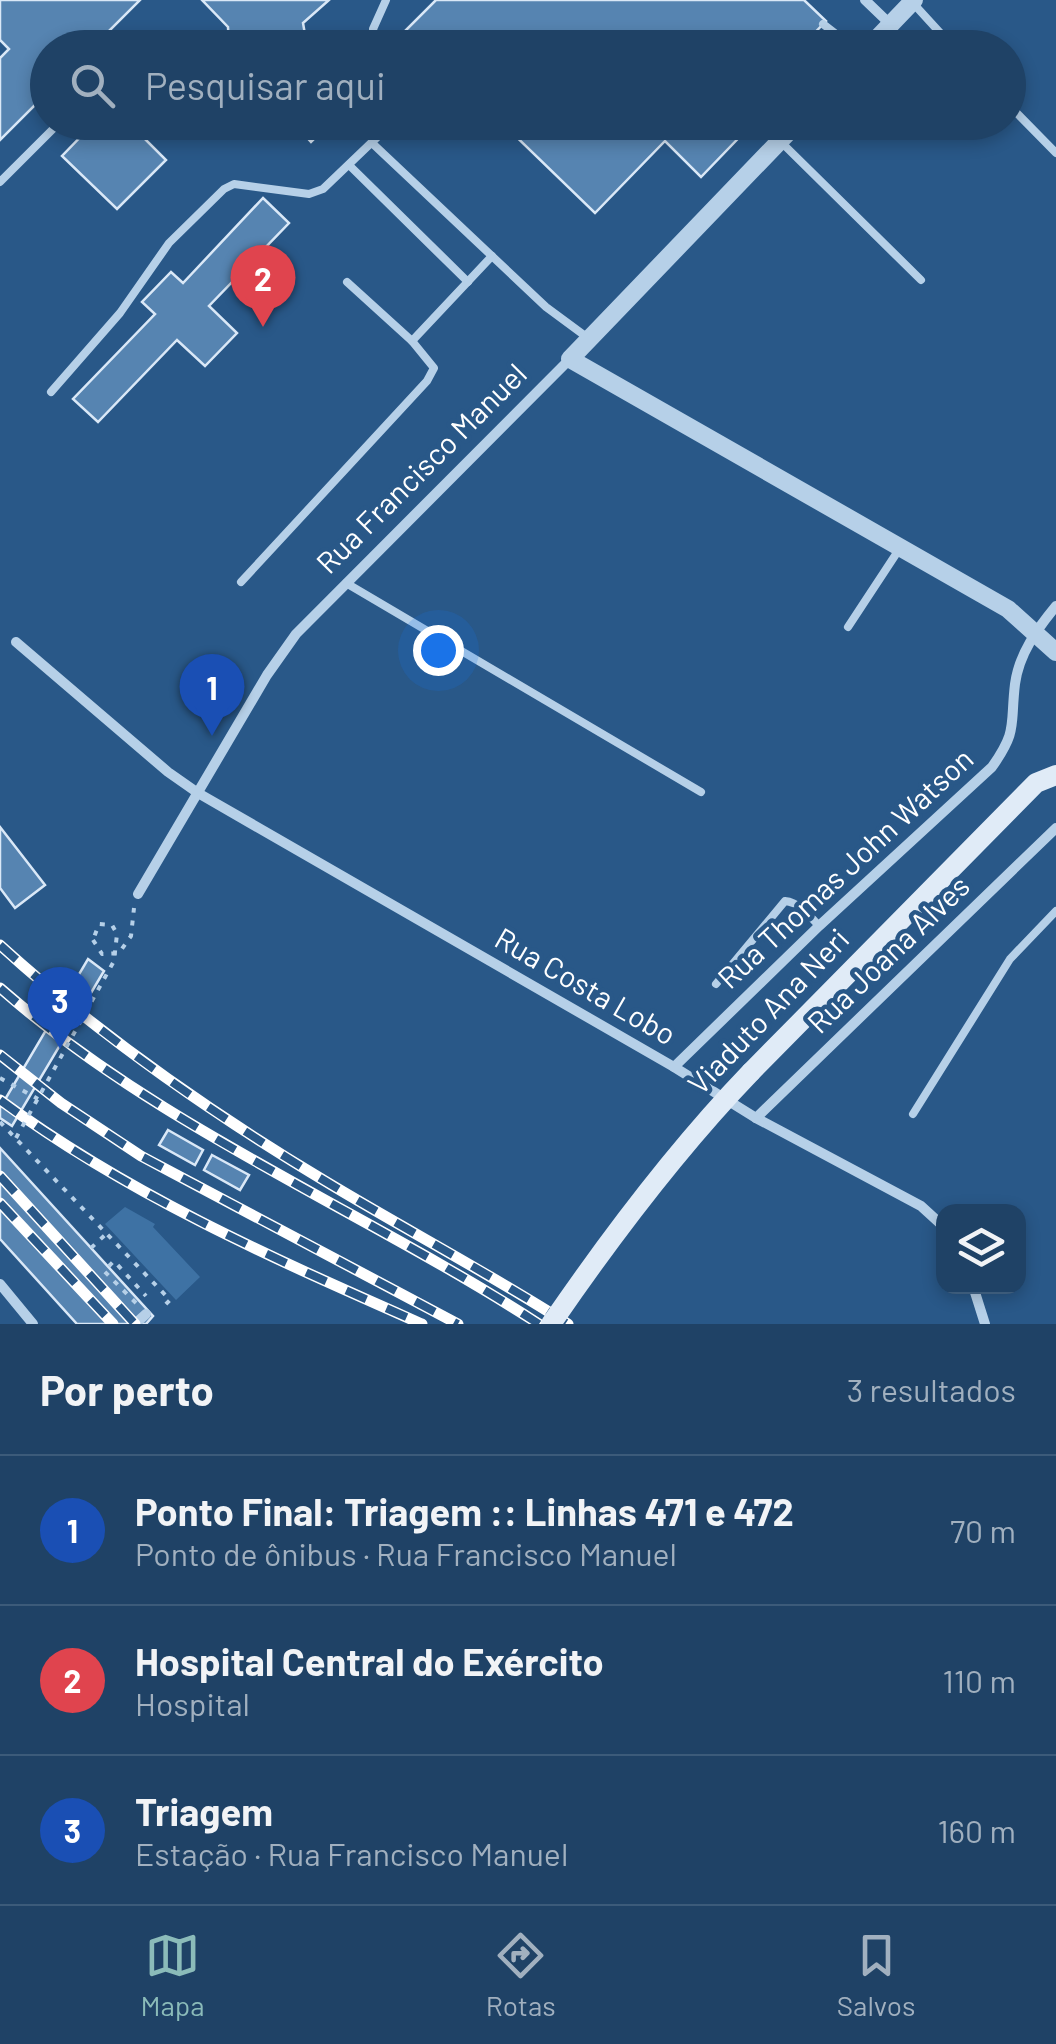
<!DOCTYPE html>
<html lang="pt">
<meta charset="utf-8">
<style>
:root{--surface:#1f4266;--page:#27496c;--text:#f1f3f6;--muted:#a1b0bf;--line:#3c5b7a;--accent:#8bbbb9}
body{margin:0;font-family:Barlow,sans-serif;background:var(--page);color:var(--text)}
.controls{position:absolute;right:30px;bottom:30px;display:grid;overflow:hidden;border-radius:20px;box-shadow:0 5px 15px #0003}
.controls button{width:90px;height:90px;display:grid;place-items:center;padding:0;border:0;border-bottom:2px solid var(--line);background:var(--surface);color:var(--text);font:50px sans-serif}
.you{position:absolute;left:438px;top:650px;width:35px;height:35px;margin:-25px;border:8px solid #fff;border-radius:50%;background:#1a73e8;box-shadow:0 0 0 15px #1a73e833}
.badge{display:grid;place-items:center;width:65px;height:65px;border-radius:50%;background:var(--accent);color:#fff;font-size:32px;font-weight:700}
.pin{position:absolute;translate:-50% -82px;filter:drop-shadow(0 2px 5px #0008)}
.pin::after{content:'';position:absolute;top:52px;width:35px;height:30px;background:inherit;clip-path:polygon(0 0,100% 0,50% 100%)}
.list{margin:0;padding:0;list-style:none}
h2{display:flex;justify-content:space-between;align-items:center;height:130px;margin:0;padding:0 40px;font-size:42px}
h2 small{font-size:32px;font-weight:400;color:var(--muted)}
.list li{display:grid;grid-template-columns:65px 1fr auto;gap:30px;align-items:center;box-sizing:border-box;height:150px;padding:0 40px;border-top:2px solid var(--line)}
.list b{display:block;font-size:38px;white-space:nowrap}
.list p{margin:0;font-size:32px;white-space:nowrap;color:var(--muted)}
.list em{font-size:32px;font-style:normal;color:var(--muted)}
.icon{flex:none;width:55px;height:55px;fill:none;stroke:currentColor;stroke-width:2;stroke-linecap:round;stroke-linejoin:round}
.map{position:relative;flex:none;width:1056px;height:1324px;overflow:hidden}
.search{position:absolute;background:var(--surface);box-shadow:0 5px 15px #0003;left:30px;right:30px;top:30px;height:110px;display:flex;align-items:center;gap:25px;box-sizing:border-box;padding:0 35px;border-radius:55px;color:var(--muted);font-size:38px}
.sheet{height:580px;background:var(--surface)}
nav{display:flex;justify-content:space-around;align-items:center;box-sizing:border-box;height:140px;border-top:2px solid var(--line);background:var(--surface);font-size:28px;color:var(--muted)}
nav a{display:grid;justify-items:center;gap:5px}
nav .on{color:var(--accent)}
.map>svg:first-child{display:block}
.green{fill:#3e72a4}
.building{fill:#5684b1;stroke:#dae8f7;stroke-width:2.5}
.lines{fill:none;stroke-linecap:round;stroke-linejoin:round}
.path{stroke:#b6d0e8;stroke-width:4;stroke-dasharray:5 8;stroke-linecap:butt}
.service{stroke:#b6d0e8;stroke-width:8}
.minor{stroke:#b6d0e8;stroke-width:10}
.tertiary{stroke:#b6d0e8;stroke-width:18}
.secondary{stroke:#e0ebf7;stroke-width:20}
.rail-casing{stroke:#fff;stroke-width:11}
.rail{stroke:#295888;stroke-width:8;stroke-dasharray:22;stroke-linecap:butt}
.path-bridge{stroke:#b6d0e8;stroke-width:4;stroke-dasharray:5 8;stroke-linecap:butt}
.secondary-bridge{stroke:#e0ebf7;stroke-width:20}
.labels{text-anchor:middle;stroke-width:9;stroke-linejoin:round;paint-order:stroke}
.street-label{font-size:30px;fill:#fff;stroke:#295888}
</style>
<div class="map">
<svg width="1056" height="1324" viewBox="0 0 1056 1324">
<rect width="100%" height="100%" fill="#295888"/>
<polygon class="green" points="125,1207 155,1224 153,1227 200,1277 176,1300 105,1224"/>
<g class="building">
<polygon points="0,0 140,0 92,48 48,48 48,92 0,140 0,58 9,49 0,40"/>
<polygon points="202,0 329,0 303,23 306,40 316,48 229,48 228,27"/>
<polygon points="436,0 804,0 826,21 800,48 777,48 764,35 752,48 424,48 406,30"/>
<polygon points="95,122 128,122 166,160 117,209 62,156"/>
<polygon points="174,122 207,122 190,138"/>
<polygon points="293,122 331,122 311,142"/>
<polygon points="501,122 754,122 701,177 665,141 595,213"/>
<polygon points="263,198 289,223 209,306 237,333 205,366 177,340 98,422 73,399 155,314 142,302 171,272 183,283"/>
<polygon points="0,827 45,885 15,908 0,888"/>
<polygon points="88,959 104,971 12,1126 0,1118 0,1108"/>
<polygon points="168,1130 203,1150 195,1165 159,1145"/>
<polygon points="0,1148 153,1316 146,1324 77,1324 0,1239"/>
<polygon points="212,1155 249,1175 240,1190 204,1170"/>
</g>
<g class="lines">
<g class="path">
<polyline points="93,940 102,954 119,953 131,936 134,908"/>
<polyline points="42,998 77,1028"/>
<polyline points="0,1078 38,1099"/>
<polyline points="0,1122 170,1300 162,1308"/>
<polyline points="91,1248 105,1235"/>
<polyline points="136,1303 104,1271 114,1261 146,1296"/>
</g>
<g class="service">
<polyline points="912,2 954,48"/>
<polyline points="823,24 854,48"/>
<polyline points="136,48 146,37"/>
<polyline points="383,48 377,43 373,29 386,0"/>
<polyline points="772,48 774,44"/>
<polyline points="1008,104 1056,153"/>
<polyline points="780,141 921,280"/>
<polyline points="372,143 546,307 588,338"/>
<polyline points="349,165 468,282"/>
<polyline points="0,182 60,122"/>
<polyline points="412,341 492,256"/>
<polyline points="51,392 120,313 169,243 224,189 234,184 309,194 323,189 393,122"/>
<polyline points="241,582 427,381 434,368 412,341 347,282"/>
<polyline points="346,583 701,792"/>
<polyline points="848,627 900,548"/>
<path d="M716 984 785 901C799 902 811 917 819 926"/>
<polyline points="913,1114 1010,959 1056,911"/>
</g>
<g class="minor">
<polyline points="865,0 890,24"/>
<polyline points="16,642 168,772 198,793 674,1067 756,1118 921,1206 944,1227"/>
<polyline points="138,894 267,675 296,634 570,359"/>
<path d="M674 1067 819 926 992 767C1018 730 1010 726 1015 684 1019 654 1037 629 1056 606"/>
<polyline points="756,1118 1056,828"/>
<polyline points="0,1284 33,1324"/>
<polyline points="973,1286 985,1324"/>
<polyline points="135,1324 146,1314"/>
</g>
<g class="tertiary">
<polyline points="868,48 914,0"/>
<polyline points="798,122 570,359 1008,609 1056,652"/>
</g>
<polyline class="secondary" points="751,1072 1036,783 1056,775"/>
<defs>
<g id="rail">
<path d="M0 945C100 1036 210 1112 325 1181 406 1230 489 1273 568 1324"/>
<path d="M0 988C161 1129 361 1209 539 1324"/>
<polyline points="0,1055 61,1103 141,1156 458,1324"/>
<path d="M0 1100C130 1196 275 1259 422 1324"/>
<polyline points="0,1176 135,1324"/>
<polyline points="0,1203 113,1324"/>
</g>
</defs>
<use href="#rail" class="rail-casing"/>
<use href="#rail" class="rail"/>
<polyline class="path-bridge" points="16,1138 114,961 117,934 112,925 99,924 93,940"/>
<path class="secondary-bridge" d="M551 1324C612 1235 676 1150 751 1072"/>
</g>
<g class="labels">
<g class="street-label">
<text transform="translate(422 469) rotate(-45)" y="10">Rua Francisco Manuel</text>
<text transform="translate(846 869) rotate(-43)" y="10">Rua Thomas John Watson</text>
<text transform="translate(889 955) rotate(-44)" y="10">Rua Joana Alves</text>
<text transform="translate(585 987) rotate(30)" y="10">Rua Costa Lobo</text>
<text transform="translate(769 1012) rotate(-46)" y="10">Viaduto Ana Neri</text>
</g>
</g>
</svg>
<div class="controls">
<button><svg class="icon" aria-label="layers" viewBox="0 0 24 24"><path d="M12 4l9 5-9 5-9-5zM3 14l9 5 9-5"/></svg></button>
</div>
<div class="you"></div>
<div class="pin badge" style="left:212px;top:736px;background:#1a4fb4">1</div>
<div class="pin badge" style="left:263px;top:327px;background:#e0444e">2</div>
<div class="pin badge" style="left:60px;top:1049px;background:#1a4fb4">3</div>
<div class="search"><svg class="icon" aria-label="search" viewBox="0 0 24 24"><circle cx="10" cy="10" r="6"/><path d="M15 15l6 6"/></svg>Pesquisar aqui</div>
</div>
<section class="sheet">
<h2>Por perto<small>3 resultados</small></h2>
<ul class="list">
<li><span class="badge" style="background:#1a4fb4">1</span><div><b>Ponto Final: Triagem :: Linhas 471 e 472</b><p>Ponto de ônibus · Rua Francisco Manuel</p></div><em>70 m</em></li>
<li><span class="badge" style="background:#e0444e">2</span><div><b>Hospital Central do Exército</b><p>Hospital</p></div><em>110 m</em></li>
<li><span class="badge" style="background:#1a4fb4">3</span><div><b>Triagem</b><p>Estação · Rua Francisco Manuel</p></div><em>160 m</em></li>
</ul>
</section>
<nav>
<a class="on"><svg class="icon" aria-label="map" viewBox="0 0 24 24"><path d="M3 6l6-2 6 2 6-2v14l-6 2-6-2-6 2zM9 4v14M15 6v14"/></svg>Mapa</a>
<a><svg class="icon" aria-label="directions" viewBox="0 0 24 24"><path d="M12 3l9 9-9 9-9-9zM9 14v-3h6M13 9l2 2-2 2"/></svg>Rotas</a>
<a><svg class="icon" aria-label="saved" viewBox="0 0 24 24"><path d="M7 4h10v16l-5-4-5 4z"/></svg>Salvos</a>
</nav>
